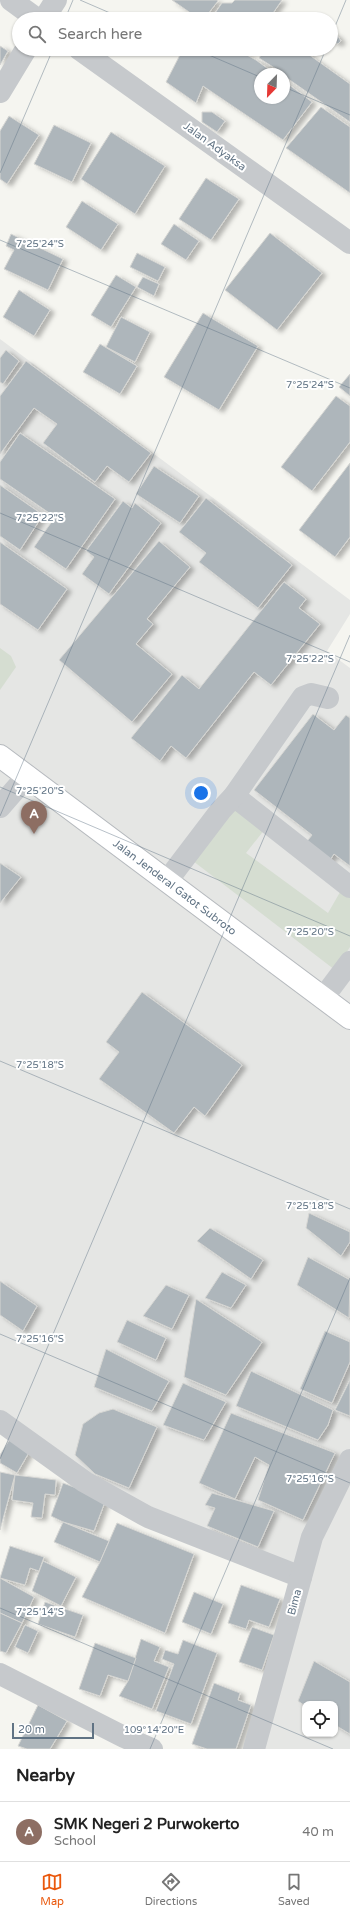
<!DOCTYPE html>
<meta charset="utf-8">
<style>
:root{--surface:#fff;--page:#f2f2f2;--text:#222;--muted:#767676;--line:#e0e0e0;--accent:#ea580c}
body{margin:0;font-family:"Varela Round",sans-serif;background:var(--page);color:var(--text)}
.controls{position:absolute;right:12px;bottom:12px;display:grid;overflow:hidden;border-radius:8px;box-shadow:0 1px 3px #0004}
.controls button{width:36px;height:36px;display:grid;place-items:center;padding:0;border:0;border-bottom:1px solid var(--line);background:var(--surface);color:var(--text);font:20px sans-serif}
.compass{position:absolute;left:254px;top:68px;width:36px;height:36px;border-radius:50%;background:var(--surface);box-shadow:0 1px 3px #0004;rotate:203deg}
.scale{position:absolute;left:12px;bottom:10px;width:82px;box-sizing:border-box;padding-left:4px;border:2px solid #607384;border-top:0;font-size:11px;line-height:14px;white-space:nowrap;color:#607384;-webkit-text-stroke:3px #fff;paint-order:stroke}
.you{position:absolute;left:201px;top:793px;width:14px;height:14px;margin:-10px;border:3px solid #fff;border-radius:50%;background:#1a73e8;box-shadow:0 0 0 6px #1a73e833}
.badge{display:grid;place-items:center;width:26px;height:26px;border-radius:50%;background:var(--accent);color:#fff;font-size:13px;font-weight:700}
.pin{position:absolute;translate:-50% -33px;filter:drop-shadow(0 1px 2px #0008)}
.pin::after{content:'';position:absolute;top:21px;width:14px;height:12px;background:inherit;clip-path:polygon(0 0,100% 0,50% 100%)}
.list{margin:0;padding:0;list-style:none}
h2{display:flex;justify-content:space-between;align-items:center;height:52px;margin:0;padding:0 16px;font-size:17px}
h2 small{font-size:13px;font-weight:400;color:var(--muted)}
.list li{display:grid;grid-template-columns:26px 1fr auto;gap:12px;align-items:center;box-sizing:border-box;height:60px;padding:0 16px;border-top:1px solid var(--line)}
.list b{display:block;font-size:15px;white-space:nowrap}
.list p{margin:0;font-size:13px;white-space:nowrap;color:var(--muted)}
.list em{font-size:13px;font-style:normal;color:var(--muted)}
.icon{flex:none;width:22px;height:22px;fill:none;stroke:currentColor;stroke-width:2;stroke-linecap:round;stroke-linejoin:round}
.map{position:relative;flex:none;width:350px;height:1749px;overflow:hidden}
.search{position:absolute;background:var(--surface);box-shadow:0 1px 3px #0004;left:12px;right:12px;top:12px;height:44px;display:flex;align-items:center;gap:10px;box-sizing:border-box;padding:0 14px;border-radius:22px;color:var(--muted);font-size:15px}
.sheet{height:112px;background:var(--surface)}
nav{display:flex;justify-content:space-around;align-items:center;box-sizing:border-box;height:56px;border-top:1px solid var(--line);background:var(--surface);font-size:11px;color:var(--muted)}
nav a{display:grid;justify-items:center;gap:2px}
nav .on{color:var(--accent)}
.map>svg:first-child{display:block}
.built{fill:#e5e6e4;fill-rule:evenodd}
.green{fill:#d5ddd1}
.building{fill:#aeb6bb;stroke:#d6d6d3;filter:url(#shadow)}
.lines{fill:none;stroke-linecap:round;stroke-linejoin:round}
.major-casing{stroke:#b6babe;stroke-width:24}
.minor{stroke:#c6c9cc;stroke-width:22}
.major{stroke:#fff;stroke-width:22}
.ticks{fill:none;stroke:#607384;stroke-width:1;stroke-opacity:0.45}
.labels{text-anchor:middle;stroke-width:4;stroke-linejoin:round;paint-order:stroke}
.street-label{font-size:11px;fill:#607384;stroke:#fff}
.ticks-label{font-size:10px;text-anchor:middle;fill:#607384;stroke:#fff;stroke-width:4;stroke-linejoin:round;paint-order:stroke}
</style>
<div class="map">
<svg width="350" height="1749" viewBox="0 0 350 1749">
<defs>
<filter id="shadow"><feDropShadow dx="4.5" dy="2.5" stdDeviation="2" flood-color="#0004"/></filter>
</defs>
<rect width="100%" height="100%" fill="#f5f5f0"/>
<path class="built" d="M0 339 350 600V614L327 651 350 668V1749H254L301 1577 148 1517 0 1421ZM305 1704H335V1734H305Z"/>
<g class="green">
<polygon points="0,648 11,656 16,667 0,690"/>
<polygon points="234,807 265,829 246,853 328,913 343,887 350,894 350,947 335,970 193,861"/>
</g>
<g class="building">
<polygon points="172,0 217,0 218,1 204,19 199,19"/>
<polygon points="235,0 282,0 269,19 211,19 222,3 232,3"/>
<polygon points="331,33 337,35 341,41 338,44 331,41"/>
<polygon points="0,46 8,51 0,65"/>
<polygon points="183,49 236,49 256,60 275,74 260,74 260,98 284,98 284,81 312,102 283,140 203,86 196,103 166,82"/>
<polygon points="265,49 301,49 350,84 350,122 284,76 284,74 259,58"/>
<polygon points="321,107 350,127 350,193 286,148"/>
<polygon points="202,112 212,112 225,121 217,132 202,122"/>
<polygon points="9,116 39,135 7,184 0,179 0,131"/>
<polygon points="54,125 91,143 72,182 34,164"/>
<polygon points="111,132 165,166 135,214 81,179"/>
<polygon points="206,178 239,199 211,240 179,219"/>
<polygon points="82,201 118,224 101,250 66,227"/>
<polygon points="174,224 199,241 186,260 161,244"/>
<polygon points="270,233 322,273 277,330 225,290"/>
<polygon points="11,234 63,259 48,290 4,269 14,250 6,246"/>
<polygon points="137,253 165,267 158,281 130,267"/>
<polygon points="116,275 136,287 111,327 91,315"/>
<polygon points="143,277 159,284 154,296 137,287"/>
<polygon points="19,290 50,310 34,336 3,317"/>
<polygon points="203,313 258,346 219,410 164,377"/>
<polygon points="121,317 150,332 135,362 106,347"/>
<polygon points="100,344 137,366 120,394 83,372"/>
<polygon points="6,350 19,361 3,384 0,382 0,358"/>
<polygon points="26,361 151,453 129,482 107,466 95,482 43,443 57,424 34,408 0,454 0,396"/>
<polygon points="350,374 350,396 339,387"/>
<polygon points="336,396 350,406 350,442 312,491 281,467"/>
<polygon points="20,433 115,499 66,569 34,547 55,517 0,479 0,462"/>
<polygon points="350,463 350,537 335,557 299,530"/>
<polygon points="154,466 199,496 180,523 136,494"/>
<polygon points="0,485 43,515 20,550 0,536"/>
<polygon points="206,498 292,565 258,608 199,562 206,553 179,532"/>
<polygon points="123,501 132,508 135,503 161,523 109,594 82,574 94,557 86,551"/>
<polygon points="159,541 190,567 147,619 153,624 136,644 172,674 132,722 59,660"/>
<polygon points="0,542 67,589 38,630 0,604"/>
<polygon points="284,582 306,599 299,608 320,624 271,685 254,672 186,758 171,746 160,761 131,738 182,675 199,689"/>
<polygon points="313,714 334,730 346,715 350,718 350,866 334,854 328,863 304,845 312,835 254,790"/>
<polygon points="0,863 21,877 0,903"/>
<polygon points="142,992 242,1065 205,1116 194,1107 174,1133 99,1079 119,1052 106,1042"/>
<polygon points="309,1213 350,1232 350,1242 341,1256 306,1228"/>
<polygon points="210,1228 263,1260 251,1279 197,1241"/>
<polygon points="308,1257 350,1280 349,1318 297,1285"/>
<polygon points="222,1272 246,1285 231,1308 205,1298"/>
<polygon points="0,1281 37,1306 23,1331 0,1315"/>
<polygon points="166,1285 189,1295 172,1329 143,1316"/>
<polygon points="196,1299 262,1342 226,1395 184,1377"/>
<polygon points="127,1320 166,1338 156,1360 117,1342"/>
<polygon points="325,1331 350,1342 350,1362 332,1403 300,1389"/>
<polygon points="106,1349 169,1381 152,1411 94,1387"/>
<polygon points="251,1371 333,1410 328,1425 318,1440 236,1406"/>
<polygon points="350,1380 350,1416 335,1410"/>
<polygon points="183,1383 226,1402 204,1440 163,1425"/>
<polygon points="113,1409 157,1427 129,1488 95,1474 75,1455 83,1424 99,1413"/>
<polygon points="231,1413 335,1453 303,1520 258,1500 269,1465 255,1457 235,1499 199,1483"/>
<polygon points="11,1437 31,1449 17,1473 0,1463 0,1455"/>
<polygon points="0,1472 15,1475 0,1530"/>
<polygon points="15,1475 56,1480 55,1495 45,1494 42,1518 31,1517 33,1503 12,1500"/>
<polygon points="63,1483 106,1499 94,1531 63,1522 51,1516"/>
<polygon points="212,1493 274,1511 258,1547 207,1526 215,1508 205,1505"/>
<polygon points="63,1522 109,1541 100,1562 54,1542"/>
<polygon points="117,1523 194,1554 165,1633 82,1597 100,1562"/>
<polygon points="10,1546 44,1557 39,1571 30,1568 25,1585 0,1578"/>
<polygon points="43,1561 76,1577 61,1606 32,1591"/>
<polygon points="0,1578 34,1597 22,1623 0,1613"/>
<polygon points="241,1585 280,1599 269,1627 249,1620 246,1629 228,1623"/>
<polygon points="194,1592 223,1604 211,1634 182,1622"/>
<polygon points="45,1602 83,1615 75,1637 38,1624"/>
<polygon points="0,1613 22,1623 6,1653 0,1651"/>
<polygon points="25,1625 38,1631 28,1653 15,1647"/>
<polygon points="252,1627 274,1635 262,1670 239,1662"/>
<polygon points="141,1639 160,1647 154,1661 169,1667 152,1709 119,1696 128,1681"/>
<polygon points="183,1640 217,1653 191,1724 156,1711 174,1664 162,1659 165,1650 178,1654"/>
<polygon points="95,1643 136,1658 128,1681 108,1675 100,1696 79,1689"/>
<polygon points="314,1661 350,1682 350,1734 335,1725 335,1704 305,1704 305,1706 298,1701"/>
<polygon points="214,1683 240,1693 238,1700 251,1705 236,1749 207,1749 192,1744"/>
<polygon points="38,1705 67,1721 50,1749 27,1749 18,1746"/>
</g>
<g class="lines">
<defs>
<polyline id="major" points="0,756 350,1018"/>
</defs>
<use href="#major" class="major-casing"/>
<g class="minor">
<polyline points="11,0 37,19"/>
<polyline points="44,19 56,0"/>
<polyline points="79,49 350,243"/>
<polyline points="0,92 26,49"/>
<polyline points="234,796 350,887"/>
<polyline points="0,807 27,776"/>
<polyline points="167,881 221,810 234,796 303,697 311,694 328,698"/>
<polyline points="323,998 350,962"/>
<polyline points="0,1421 85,1482 148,1517 301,1577"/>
<polyline points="0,1674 124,1737 152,1749"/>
<polyline points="254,1749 312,1537 350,1460"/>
</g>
<use href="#major" class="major"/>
</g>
<path class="ticks" d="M80 0 124 19M65 19 73 0M331 36 346 0M195 49 260 77M284 87 350 115M0 173 53 49M0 240 350 388M0 513 350 662M0 787 350 936M0 816 326 49M0 1061 350 1209M0 1334 350 1483M0 1459 350 635M0 1608 333 1749M150 1749 350 1278"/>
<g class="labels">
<g class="street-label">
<text transform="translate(215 146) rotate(36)" y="4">Jalan Adyaksa</text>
<text transform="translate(175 887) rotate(37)" y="4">Jalan Jenderal Gatot Subroto</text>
<text transform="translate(294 1602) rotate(-75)" y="4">Bima</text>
</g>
</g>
<g class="ticks-label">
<text x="40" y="247">7°25'24"S</text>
<text x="310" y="388">7°25'24"S</text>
<text x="40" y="521">7°25'22"S</text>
<text x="310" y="662">7°25'22"S</text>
<text x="40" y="794">7°25'20"S</text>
<text x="310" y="935">7°25'20"S</text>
<text x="40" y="1068">7°25'18"S</text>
<text x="310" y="1209">7°25'18"S</text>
<text x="40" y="1342">7°25'16"S</text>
<text x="310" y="1482">7°25'16"S</text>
<text x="40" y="1615">7°25'14"S</text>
<text x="154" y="1733">109°14'20"E</text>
</g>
</svg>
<div class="controls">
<button><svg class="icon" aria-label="locate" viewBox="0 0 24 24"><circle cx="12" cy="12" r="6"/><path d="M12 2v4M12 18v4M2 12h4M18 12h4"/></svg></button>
</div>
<svg class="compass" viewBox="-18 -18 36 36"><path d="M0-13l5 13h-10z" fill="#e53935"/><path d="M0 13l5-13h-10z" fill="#767676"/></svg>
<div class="scale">20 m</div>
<div class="you"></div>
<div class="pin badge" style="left:34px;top:834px;background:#8d6e63">A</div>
<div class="search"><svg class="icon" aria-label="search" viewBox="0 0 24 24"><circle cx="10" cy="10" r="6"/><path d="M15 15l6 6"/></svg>Search here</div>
</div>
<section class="sheet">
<h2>Nearby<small></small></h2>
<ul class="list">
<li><span class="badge" style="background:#8d6e63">A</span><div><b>SMK Negeri 2 Purwokerto</b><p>School</p></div><em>40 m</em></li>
</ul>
</section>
<nav>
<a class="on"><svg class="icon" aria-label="map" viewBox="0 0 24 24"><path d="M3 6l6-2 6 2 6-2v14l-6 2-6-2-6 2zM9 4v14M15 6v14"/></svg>Map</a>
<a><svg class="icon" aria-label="directions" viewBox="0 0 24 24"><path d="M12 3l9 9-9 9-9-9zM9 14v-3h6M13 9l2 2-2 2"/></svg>Directions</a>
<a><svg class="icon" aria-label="saved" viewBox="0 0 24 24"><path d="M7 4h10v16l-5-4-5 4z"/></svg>Saved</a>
</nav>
